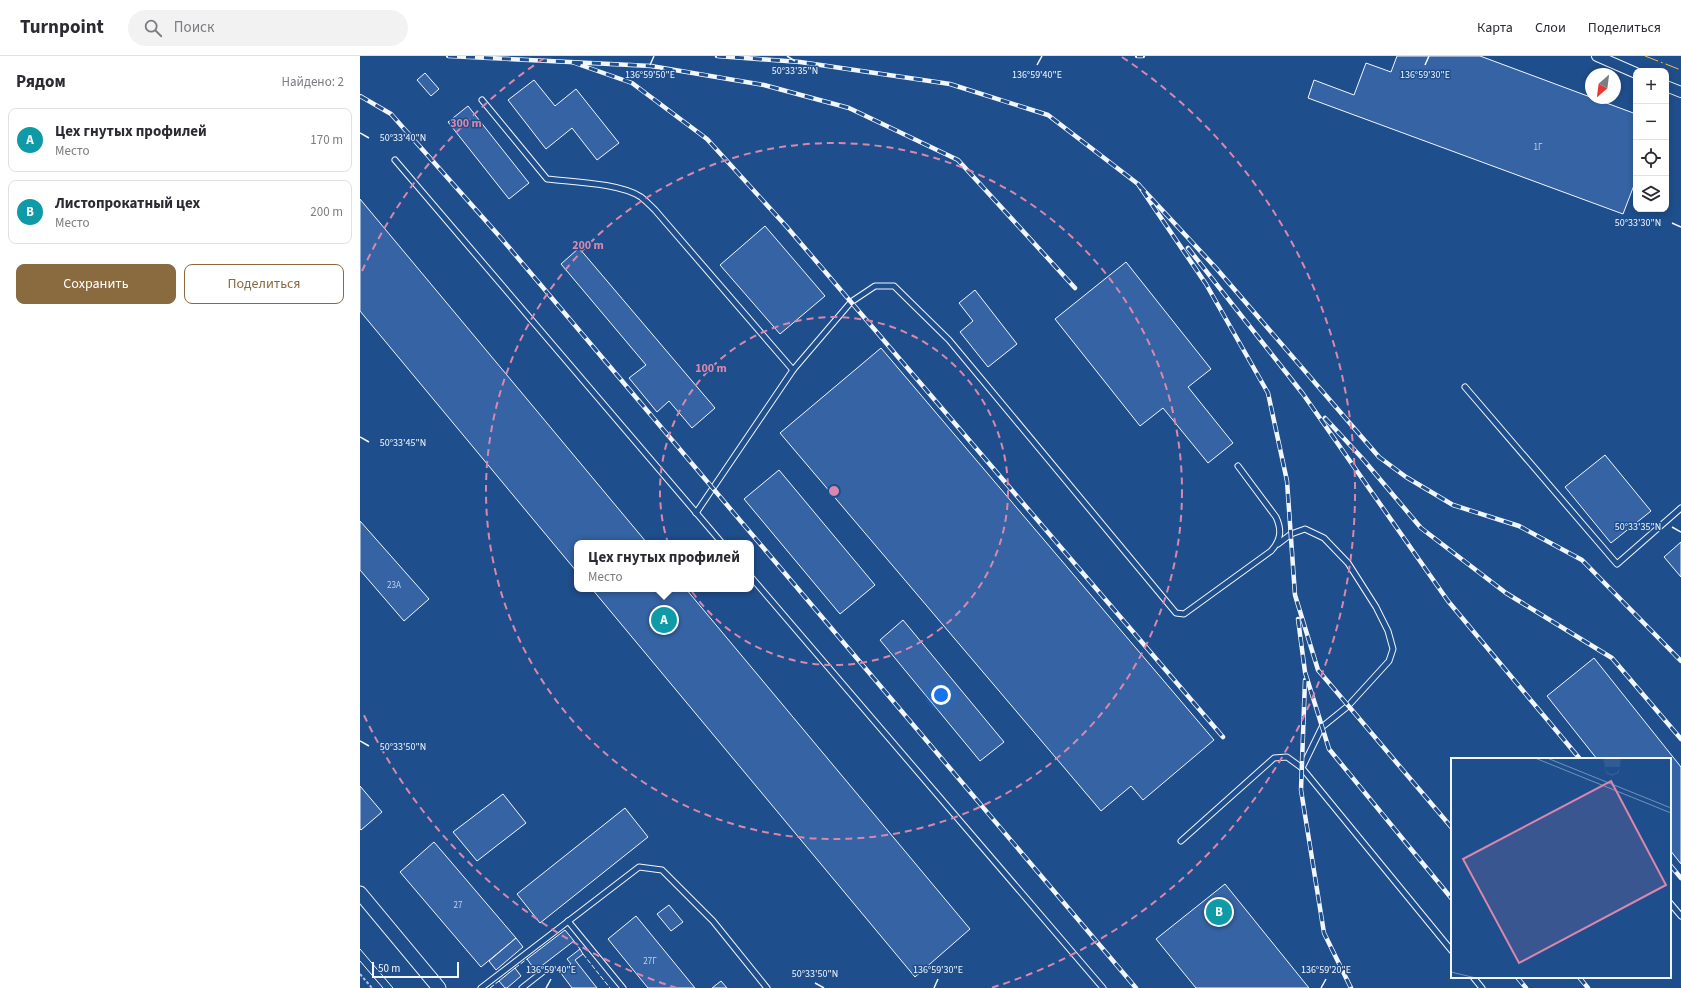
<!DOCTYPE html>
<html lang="ru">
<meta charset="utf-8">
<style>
:root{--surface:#fff;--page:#f2f2f3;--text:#2b2b33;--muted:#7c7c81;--line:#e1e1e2;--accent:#8a6a3f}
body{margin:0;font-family:"Source Sans 3",sans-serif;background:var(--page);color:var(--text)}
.controls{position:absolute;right:12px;top:12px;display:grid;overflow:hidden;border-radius:8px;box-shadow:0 2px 6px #0003}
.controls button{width:36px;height:36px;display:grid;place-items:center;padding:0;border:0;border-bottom:1px solid var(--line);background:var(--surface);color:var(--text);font:20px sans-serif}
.compass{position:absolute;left:1225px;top:12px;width:36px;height:36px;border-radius:50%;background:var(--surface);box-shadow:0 2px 6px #0003;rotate:208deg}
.scale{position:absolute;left:12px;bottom:10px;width:87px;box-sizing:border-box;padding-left:4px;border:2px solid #f2f6ff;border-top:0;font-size:11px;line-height:14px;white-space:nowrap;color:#f2f6ff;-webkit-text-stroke:3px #1f4e8c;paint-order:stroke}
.you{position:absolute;left:581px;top:639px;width:14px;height:14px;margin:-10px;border:3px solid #fff;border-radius:50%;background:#1a73e8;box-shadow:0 0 0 6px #1a73e833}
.badge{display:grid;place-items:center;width:26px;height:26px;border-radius:50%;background:var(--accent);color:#fff;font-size:13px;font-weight:700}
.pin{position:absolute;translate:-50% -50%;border:2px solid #fff;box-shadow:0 1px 4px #0006}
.popup{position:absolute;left:214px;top:484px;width:180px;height:52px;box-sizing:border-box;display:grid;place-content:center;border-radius:8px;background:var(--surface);filter:drop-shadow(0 1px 3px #0005);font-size:13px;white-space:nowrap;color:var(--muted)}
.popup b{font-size:15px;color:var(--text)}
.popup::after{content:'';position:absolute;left:50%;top:100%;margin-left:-8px;border:8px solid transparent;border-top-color:var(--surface)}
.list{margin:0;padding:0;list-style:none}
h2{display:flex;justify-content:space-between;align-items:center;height:52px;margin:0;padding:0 16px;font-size:17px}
h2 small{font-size:13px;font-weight:400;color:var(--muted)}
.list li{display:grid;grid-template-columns:26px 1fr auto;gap:12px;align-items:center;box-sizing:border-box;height:64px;margin:0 8px 8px;padding:0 8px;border:1px solid var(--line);border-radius:8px}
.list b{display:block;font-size:15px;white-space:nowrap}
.list p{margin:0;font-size:13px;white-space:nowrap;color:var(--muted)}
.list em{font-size:13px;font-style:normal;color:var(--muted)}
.actions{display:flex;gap:8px;padding:12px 16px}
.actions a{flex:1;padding:9px 0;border:1px solid var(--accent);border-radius:8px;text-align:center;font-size:14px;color:var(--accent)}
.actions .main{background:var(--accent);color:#fff}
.icon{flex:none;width:22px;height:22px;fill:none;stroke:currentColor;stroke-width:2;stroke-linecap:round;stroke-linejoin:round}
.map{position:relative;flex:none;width:1321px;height:932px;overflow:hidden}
header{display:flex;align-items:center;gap:24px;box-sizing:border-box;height:56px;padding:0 20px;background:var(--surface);border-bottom:1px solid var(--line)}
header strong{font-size:19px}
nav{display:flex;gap:22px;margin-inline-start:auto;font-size:14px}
.search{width:280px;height:36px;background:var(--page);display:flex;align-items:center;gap:10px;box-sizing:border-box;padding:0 14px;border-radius:22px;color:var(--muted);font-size:15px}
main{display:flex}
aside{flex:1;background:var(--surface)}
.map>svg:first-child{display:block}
.building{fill:#3563a3;stroke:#f2f6ff}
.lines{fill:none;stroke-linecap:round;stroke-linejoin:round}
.service-casing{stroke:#f2f6ff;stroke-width:7}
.minor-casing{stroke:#f2f6ff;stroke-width:12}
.tertiary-casing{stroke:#f2f6ff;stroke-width:15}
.path{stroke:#b3c4dc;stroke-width:2;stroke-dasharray:3 2;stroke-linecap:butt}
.service{stroke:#1f4e8c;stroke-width:5}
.minor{stroke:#1f4e8c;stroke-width:10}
.tertiary{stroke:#1f4e8c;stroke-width:13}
.tram{stroke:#f2f6ff;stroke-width:1}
.rail-casing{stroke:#f2f6ff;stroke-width:4.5}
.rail{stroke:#1f4e8c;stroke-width:3;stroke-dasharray:9;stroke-linecap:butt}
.fence{stroke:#f2f6ff;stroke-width:1;stroke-dasharray:5 2;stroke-linecap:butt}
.power{stroke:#ffb74d;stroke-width:1;stroke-dasharray:14 3 2 3;stroke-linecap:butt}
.ticks{fill:none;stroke:#f2f6ff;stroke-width:1.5}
.ring{fill:none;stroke:#da87ad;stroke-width:2;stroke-dasharray:7 5}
.labels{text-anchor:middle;stroke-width:3;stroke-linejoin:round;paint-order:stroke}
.number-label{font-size:9px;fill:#c3d1e8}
.inset-road{fill:none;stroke:#7391ba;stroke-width:1}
.view{fill:#da87ad;fill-opacity:0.15;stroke:#da87ad;stroke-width:2}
.inset-edge{fill:none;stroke:#f2f6ff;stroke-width:2}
.ticks-label{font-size:10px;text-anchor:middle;fill:#f2f6ff;stroke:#1f4e8c;stroke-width:3;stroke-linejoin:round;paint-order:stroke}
.centre{fill:#da87ad;stroke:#1f4e8c;stroke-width:2}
.ring-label{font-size:12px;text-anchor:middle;font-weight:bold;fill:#da87ad;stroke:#1f4e8c;stroke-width:3;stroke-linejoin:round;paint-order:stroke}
</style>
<header>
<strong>Turnpoint</strong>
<div class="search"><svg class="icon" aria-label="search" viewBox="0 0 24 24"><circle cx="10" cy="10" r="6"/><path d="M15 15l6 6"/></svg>Поиск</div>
<nav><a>Карта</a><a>Слои</a><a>Поделиться</a></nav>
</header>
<main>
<aside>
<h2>Рядом<small>Найдено: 2</small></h2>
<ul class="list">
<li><span class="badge" style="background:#0f9aa8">A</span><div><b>Цех гнутых профилей</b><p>Место</p></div><em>170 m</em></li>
<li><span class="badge" style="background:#0f9aa8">B</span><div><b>Листопрокатный цех</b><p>Место</p></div><em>200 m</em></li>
</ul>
<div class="actions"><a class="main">Сохранить</a><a>Поделиться</a></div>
</aside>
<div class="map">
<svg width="1321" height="932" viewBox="0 0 1321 932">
<rect width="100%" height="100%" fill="#1f4e8c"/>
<g class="building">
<polygon points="1037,0 1120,0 1276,58 1276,124 1263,158 948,42 954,24 994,39 1006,7 1031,16"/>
<polygon points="65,17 79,33 71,40 57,24"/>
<polygon points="174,24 195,50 216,33 259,87 237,104 212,72 186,93 148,44"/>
<polygon points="108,50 169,127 149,143 88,66"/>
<polygon points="0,143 287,487 217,487 217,516 0,255"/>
<polygon points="405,170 465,240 420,278 360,209"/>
<polygon points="219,192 355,352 332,372 309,345 297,356 269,322 286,309 201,208"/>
<polygon points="766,206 851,313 828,331 873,387 848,407 803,352 780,370 695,263"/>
<polygon points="615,234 657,288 628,311 600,276 613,265 599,247"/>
<polygon points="521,292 854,684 783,744 771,730 741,755 420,377"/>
<polygon points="1245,399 1291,455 1251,487 1205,431"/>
<polygon points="419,414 515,529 480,558 384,443"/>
<polygon points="0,465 69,543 44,565 0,514"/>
<polygon points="1321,486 1321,521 1304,501"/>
<polygon points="232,533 326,533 610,873 555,921"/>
<polygon points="543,564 644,686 620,705 520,584"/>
<polygon points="1234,602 1321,711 1321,808 1310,794 1310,703 1237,703 1187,640"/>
<polygon points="0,730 22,756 1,774 0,773"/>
<polygon points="143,738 166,767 117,805 93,776"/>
<polygon points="265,752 288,781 180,867 157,838"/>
<polygon points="74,786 156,882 121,911 40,816"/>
<polygon points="865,828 949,932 836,932 796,883"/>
<polygon points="309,849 323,866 311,875 297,858"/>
<polygon points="276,860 335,932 288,932 248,883"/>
<polygon points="205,874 214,885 171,918 168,914 172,910 167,903"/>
<polygon points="156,882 163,891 136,914 129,905"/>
<polygon points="220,893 223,898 215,904 237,932 212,932 200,916 211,908 207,903"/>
<polygon points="155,912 161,920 147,932 145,932 139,925"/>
<polygon points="361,925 367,932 352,932"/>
</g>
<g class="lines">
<defs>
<g id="service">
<path d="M122 44 187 123C212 126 260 127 281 141 286 145 291 150 295 154L433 314 336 457"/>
<polyline points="35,104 362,487"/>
<path d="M433 314 491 246 515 230H534L589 284 816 557 824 558 911 495C921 484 922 474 916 461L878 410"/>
<polyline points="1105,331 1257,508 1321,452"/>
<polyline points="918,488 931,478 945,473 964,482 988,507 1016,551 1028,575 1033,593 1029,605 988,650 962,671 942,712"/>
<polyline points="391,521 743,932"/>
<polyline points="821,785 914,702 927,701 942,712 1092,895"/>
<polyline points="1310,847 1321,860"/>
<polyline points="208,865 263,932"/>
<polyline points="1113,921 1122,932"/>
<polyline points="121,932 279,811 302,814 353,865 407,932"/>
<polyline points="162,932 185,914"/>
</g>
<g id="minor">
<polyline points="1237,0 1276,17"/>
<polyline points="1306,30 1321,36"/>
</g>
<polyline id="tertiary" points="0,837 79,932"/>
</defs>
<use href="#service" class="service-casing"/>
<use href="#minor" class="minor-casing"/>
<use href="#tertiary" class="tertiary-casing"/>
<polyline class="path" points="0,918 12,932"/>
<use href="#service" class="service"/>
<use href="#minor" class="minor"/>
<use href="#tertiary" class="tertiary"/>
<g class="tram">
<polyline points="0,893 33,932"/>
<polyline points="0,905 23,932"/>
</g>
<defs>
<g id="rail">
<polyline points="88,0 291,10 404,29 489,52 598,104 715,232"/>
<polyline points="357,0 440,6 590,28 688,59 778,128 781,132"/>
<polyline points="777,0 783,0"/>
<polyline points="212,6 272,27 347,83 426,170 863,681"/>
<polyline points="0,40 31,58 141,182 776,932"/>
<polyline points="828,192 943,338 1088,545 1220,703"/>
<polyline points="965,362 1002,402 1061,472 1146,537 1252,602 1321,683"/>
<polyline points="938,563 945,616 969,693 1092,843"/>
<polyline points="945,624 941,734 964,877 991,932"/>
<polyline points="1092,772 958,614 935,539 927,425 908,337 846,228 778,128 856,212 1019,401 1046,421 1093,449 1159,470 1222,504 1321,605"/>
<polyline points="1310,809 1321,822"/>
<polyline points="1157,921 1166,932"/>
<polyline points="1219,921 1228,932"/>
</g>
</defs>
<use href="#rail" class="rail-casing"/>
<use href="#rail" class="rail"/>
<g class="fence">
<polyline points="214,885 220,893"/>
<polyline points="223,898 250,932"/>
<polyline points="155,912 167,903"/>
<polyline points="130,932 139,925"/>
</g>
<polyline class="power" points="1285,0 1321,14"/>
</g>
<path class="ticks" d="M427 0 435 5M290 9 294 0M677 9 682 0M1065 9 1069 0M0 77 9 82M1312 167 1321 171M0 381 9 386M1312 471 1321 476M0 685 9 690M455 927 464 932M186 932 191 923M574 932 578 923M961 932 966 923"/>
<g class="ring">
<circle cx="474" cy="435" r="174"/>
<circle cx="474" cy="435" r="348"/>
<path d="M317 932A521 521 0 0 1 2 655M2 215A521 521 0 0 1 186 1M762 1A521 521 0 0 1 631 932"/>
</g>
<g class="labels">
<g class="number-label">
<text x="1178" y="94">1Г</text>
<text x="34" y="532">23А</text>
<text x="98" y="852">27</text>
<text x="290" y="908">27Г</text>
</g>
</g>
<g transform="translate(1091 702)">
<rect width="220" height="220" fill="#1f4e8c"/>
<path d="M152 0H170L168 15 161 18 155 15ZM154 9H169L166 14 161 16 156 14Z" fill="#305b95" fill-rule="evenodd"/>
<path class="inset-road" d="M84 0 220 55M96 0 220 50M0 214 25 220"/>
<path class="view" d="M160 23 215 127 68 205 12 101Z"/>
<rect width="220" height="220" class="inset-edge"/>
</g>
<g class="ticks-label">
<text x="435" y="18">50°33'35"N</text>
<text x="290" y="22">136°59'50"E</text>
<text x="677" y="22">136°59'40"E</text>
<text x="1065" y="22">136°59'30"E</text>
<text x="43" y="85">50°33'40"N</text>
<text x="1278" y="170">50°33'30"N</text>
<text x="43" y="390">50°33'45"N</text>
<text x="1278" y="474">50°33'35"N</text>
<text x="43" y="694">50°33'50"N</text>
<text x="191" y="917">136°59'40"E</text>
<text x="578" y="917">136°59'30"E</text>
<text x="966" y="917">136°59'20"E</text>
<text x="455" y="921">50°33'50"N</text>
</g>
<circle cx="474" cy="435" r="6" class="centre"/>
<g class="ring-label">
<text x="106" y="71">300 m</text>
<text x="228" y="193">200 m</text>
<text x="351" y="316">100 m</text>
</g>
</svg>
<div class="controls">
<button>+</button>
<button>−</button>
<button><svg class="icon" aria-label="locate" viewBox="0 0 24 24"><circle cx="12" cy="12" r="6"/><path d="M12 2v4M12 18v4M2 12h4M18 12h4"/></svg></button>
<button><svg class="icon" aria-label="layers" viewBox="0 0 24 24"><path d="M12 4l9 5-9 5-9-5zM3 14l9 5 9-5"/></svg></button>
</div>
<svg class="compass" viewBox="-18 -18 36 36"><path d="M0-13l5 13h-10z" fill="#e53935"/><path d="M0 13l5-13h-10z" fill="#7c7c81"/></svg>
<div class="scale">50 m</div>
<div class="you"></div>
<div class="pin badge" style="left:304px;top:564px;background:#0f9aa8">A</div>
<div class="popup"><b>Цех гнутых профилей</b>Место</div>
<div class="pin badge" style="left:859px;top:856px;background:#0f9aa8">B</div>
</div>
</main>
